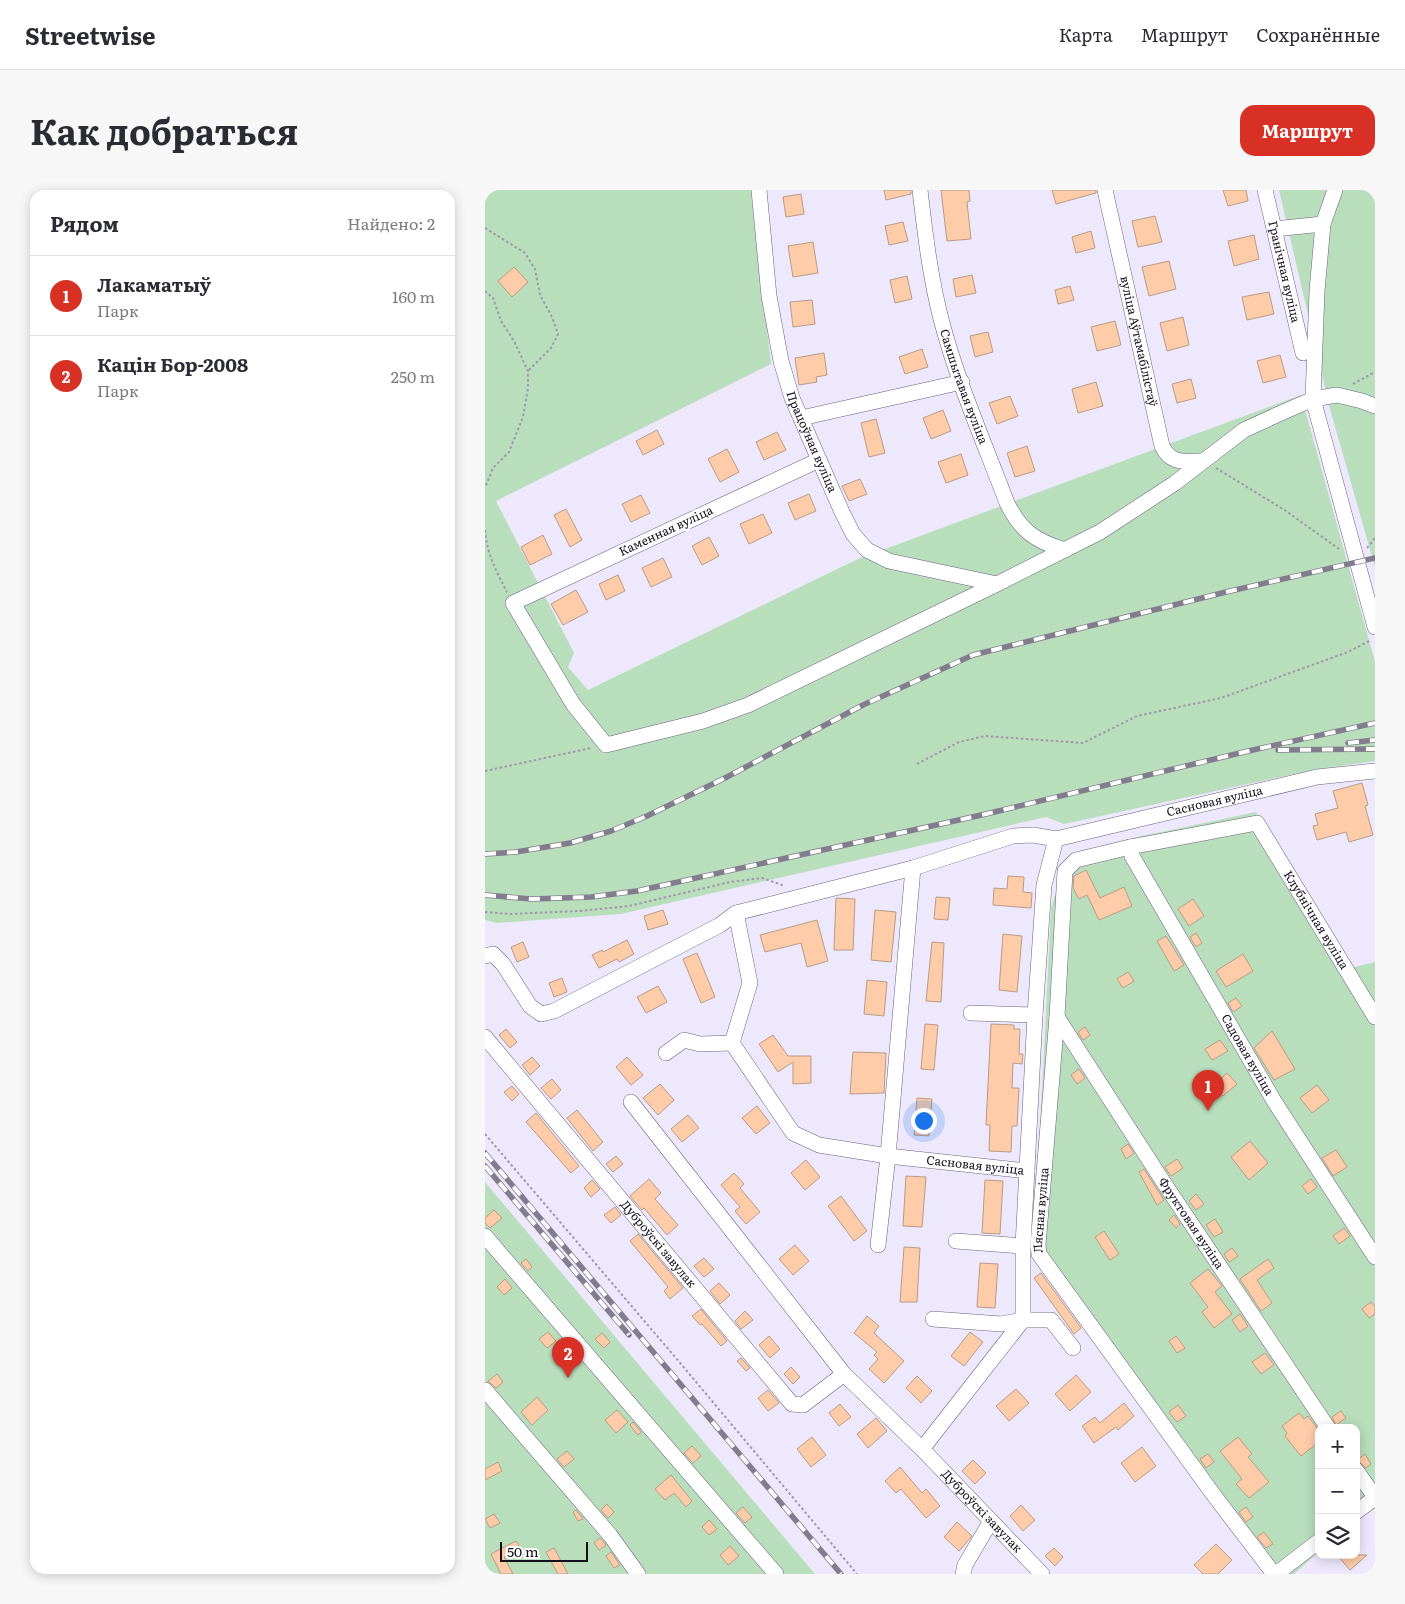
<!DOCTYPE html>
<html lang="ru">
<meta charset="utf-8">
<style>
:root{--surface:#fff;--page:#f7f7f7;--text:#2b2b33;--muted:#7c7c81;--line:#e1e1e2;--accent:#d93025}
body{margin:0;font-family:Literata,serif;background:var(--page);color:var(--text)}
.controls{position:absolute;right:15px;bottom:15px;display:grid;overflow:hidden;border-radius:10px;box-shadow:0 2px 12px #0003}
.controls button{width:45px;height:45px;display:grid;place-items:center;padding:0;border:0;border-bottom:1px solid var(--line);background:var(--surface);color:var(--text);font:25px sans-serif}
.scale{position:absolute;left:15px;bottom:12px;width:88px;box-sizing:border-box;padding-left:5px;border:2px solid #14101b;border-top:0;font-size:14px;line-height:18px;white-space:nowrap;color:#14101b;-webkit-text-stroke:4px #fff;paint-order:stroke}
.you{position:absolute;left:438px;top:930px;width:18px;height:18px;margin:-12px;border:4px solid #fff;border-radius:50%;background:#1a73e8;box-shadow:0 0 0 8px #1a73e833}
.badge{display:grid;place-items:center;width:32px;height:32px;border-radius:50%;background:var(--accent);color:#fff;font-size:16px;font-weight:700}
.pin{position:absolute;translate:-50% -41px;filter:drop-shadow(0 1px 2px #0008)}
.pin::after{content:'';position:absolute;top:26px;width:18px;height:15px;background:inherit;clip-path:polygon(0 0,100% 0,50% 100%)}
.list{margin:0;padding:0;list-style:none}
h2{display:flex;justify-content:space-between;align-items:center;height:65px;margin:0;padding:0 20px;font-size:21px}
h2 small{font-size:16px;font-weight:400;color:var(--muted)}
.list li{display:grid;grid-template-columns:32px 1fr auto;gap:15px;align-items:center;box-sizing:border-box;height:80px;padding:0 20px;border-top:1px solid var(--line)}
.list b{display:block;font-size:19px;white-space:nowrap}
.list p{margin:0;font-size:16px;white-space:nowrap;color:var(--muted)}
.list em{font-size:16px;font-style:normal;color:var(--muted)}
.icon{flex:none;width:28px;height:28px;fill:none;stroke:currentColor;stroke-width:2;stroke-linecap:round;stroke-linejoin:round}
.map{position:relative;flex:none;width:890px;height:1384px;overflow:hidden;border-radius:15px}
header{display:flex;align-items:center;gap:30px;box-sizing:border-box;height:70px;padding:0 25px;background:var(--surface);border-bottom:1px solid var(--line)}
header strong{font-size:24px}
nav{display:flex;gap:28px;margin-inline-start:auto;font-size:18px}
.intro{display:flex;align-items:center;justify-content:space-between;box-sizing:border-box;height:120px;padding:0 30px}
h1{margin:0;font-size:35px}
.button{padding:12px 22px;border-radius:15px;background:var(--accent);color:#fff;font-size:18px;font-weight:700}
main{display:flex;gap:30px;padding:0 30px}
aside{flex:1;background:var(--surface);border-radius:15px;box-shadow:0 2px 12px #0003}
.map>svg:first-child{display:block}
.green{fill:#b9debc}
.building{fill:#fecca9;stroke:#b89b86}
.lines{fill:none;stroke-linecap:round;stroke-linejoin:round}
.minor-casing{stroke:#6b627e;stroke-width:16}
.path{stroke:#9d98a9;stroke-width:2;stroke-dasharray:2.5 2.5;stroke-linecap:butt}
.minor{stroke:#fff;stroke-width:15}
.rail-casing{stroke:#827d8c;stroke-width:5.5}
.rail{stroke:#fff;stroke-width:4;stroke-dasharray:11;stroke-linecap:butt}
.labels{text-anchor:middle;stroke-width:5;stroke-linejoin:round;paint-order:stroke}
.street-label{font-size:12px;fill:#14101b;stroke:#fff}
</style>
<header>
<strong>Streetwise</strong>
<nav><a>Карта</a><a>Маршрут</a><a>Сохранённые</a></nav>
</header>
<div class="intro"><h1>Как добраться</h1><a class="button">Маршрут</a></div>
<main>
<aside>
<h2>Рядом<small>Найдено: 2</small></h2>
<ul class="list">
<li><span class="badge">1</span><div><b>Лакаматыў</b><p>Парк</p></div><em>160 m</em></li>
<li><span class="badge">2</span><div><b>Кацін Бор-2008</b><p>Парк</p></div><em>250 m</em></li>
</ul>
</aside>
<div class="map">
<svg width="890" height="1384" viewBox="0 0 890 1384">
<rect width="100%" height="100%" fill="#eee8fc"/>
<g class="green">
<polygon points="0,0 266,0 286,174 11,311 89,463 83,477 103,500 373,369 816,205 890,472 890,571 827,580 579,634 561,627 136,724 12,733 0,730"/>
<polygon points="794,0 890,0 890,377 845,219"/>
<polygon points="771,622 866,778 890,772 890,1314 871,1330 871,1238 834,1238 834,1362 809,1384 784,1384 549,1063 566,719 581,668 643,649"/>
<polygon points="0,992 330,1384 0,1384"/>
</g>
<g class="building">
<polygon points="399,0 426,0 426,4 401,10"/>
<polygon points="456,0 484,0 485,11 482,12 486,49 462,51"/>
<polygon points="567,0 611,0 611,3 571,14"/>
<polygon points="738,0 761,0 763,11 743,16"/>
<polygon points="316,4 319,24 301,27 298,7"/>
<polygon points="670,26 677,52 653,57 647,31"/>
<polygon points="418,32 423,51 404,55 400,36"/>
<polygon points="606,41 610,58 591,63 587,47"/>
<polygon points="769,45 774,69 749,76 743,51"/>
<polygon points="328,52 333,83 308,87 303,56"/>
<polygon points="684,71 691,99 664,106 657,77"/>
<polygon points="29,77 43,92 27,107 13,91"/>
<polygon points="487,85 491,103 471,107 468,89"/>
<polygon points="422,86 427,109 410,113 405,90"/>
<polygon points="585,96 589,110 573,114 570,100"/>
<polygon points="784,102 789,124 762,130 757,107"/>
<polygon points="327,110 330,134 308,137 305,112"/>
<polygon points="698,127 704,155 682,161 675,133"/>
<polygon points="630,131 636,155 612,161 606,137"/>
<polygon points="503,142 508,162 490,167 485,146"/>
<polygon points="437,159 443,177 420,184 414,167"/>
<polygon points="339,163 342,185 331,187 332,192 314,195 310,168"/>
<polygon points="795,165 801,187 778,193 772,171"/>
<polygon points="706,189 711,208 692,213 687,194"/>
<polygon points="611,192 618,216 593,223 587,199"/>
<polygon points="525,206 533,226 512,234 504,213"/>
<polygon points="458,220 466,241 446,249 438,228"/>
<polygon points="391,229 400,263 384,267 376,233"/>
<polygon points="172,240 179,254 158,265 151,251"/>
<polygon points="292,242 301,260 279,270 271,252"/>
<polygon points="542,256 550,281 530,287 522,263"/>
<polygon points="242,259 254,282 235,292 223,269"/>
<polygon points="476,264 483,285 461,293 453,272"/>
<polygon points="375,289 382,304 364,311 357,296"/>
<polygon points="324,304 331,321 310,330 303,313"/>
<polygon points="156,305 165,323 146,332 137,314"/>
<polygon points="81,319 97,350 85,357 69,325"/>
<polygon points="278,324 287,343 264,354 255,334"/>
<polygon points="58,345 67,364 45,375 36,357"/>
<polygon points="224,347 234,366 217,375 207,356"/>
<polygon points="178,368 187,387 166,397 157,378"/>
<polygon points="133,385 140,401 121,410 114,394"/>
<polygon points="91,400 103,422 78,435 66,414"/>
<polygon points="877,593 883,615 880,616 888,645 864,652 861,642 832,650 828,636 833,635 830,624 853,618 848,601"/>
<polygon points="601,680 615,708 639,697 647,716 614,730 602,705 594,709 588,698 589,686"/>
<polygon points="523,686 539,687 538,702 547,703 546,718 508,715 509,698 522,699"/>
<polygon points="451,707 465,708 463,730 449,729"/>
<polygon points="351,708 370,709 368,760 349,760"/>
<polygon points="708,709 719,726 704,736 693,719"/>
<polygon points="178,720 183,734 163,740 159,726"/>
<polygon points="390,720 411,722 406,772 386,770"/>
<polygon points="332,730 343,771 322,777 316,753 280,762 275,745"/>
<polygon points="711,743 717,753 711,757 705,747"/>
<polygon points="518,744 537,746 532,802 514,800"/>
<polygon points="681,746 699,775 689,781 672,751"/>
<polygon points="142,750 149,764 134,772 132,769 114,778 107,765 117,760 118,762"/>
<polygon points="38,752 44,767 32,772 26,757"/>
<polygon points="447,752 459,753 456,812 441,811"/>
<polygon points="212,763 230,807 216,813 198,769"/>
<polygon points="758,764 768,781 741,797 731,781"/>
<polygon points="643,782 649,791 638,798 632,789"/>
<polygon points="77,788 82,802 69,807 64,793"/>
<polygon points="382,790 402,792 399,826 379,824"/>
<polygon points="173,796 182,812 161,823 152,807"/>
<polygon points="751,808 757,816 748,822 743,813"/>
<polygon points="440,834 453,835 449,880 436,879"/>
<polygon points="506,834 529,835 529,839 535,839 534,864 538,864 537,874 528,873 527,898 534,898 532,936 527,936 526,962 504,961 505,935 501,935"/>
<polygon points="600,837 605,845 598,850 593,842"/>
<polygon points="21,839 32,852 25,858 14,845"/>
<polygon points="787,841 810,879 789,890 769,858"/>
<polygon points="288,845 303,866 326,866 326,893 308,894 308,872 293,882 274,854"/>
<polygon points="735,850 743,861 727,870 720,859"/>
<polygon points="368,862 401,863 399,903 365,904"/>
<polygon points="47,867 55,876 45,885 37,875"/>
<polygon points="142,867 158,885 146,895 131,877"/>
<polygon points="594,879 600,888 592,894 586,885"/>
<polygon points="742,883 752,894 738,906 728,896"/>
<polygon points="67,889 76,900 66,909 56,898"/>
<polygon points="175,894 189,910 173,925 158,908"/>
<polygon points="832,895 844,910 827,923 815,908"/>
<polygon points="27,896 34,904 27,911 19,902"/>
<polygon points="432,908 447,909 444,946 429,945"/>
<polygon points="272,916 285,933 271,944 257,928"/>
<polygon points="92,920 118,952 108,961 82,928"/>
<polygon points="51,923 94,976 86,983 41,932"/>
<polygon points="203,925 214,938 197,952 186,939"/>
<polygon points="765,951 783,973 764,990 746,967"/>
<polygon points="643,954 649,963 641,969 636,959"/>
<polygon points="851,960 862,977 848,986 837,968"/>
<polygon points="131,966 138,974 128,982 121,974"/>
<polygon points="692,969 698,978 686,986 680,977"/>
<polygon points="321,970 335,987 320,1000 306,983"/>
<polygon points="659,979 679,1010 672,1015 654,982"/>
<polygon points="249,983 259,994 255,998 275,1022 261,1034 250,1021 255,1017 236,995"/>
<polygon points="421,986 441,987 437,1037 418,1036"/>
<polygon points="164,989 176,1003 170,1009 193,1035 182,1045 159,1018 157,1020 145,1006"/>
<polygon points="826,989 832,997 823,1004 817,996"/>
<polygon points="107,990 115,999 106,1007 99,998"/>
<polygon points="500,990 518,991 515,1044 497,1043"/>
<polygon points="711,1004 719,1014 711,1020 704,1011"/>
<polygon points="356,1006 382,1041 369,1051 343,1016"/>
<polygon points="130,1017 136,1025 126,1033 119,1025"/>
<polygon points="9,1020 17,1028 5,1038 0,1033 0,1028"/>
<polygon points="689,1025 695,1034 691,1038 684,1030"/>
<polygon points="730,1029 738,1042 729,1047 721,1035"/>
<polygon points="859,1038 865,1046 854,1054 848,1046"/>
<polygon points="619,1041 634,1064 625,1070 610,1047"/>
<polygon points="153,1044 198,1098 185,1109 179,1101 183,1097 145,1051"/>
<polygon points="310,1055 324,1071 308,1085 294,1069"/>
<polygon points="419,1057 435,1058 432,1112 415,1112"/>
<polygon points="747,1058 753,1066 744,1072 739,1064"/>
<polygon points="219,1068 229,1079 219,1087 209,1076"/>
<polygon points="41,1069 47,1077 43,1081 36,1073"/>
<polygon points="783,1069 789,1078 772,1090 787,1113 776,1121 755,1089"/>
<polygon points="495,1073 513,1074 510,1118 492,1117"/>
<polygon points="723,1079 737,1096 730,1102 747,1124 729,1138 717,1122 723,1117 705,1093"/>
<polygon points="556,1083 596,1138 589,1144 549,1088"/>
<polygon points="20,1089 27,1098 19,1105 12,1097"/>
<polygon points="234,1093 245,1105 235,1114 225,1101"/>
<polygon points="886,1112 890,1117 890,1124 884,1128 877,1119"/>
<polygon points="216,1119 242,1151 236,1156 217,1134 215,1135 207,1126"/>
<polygon points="260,1121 268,1130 256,1139 250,1131"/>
<polygon points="755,1124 763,1136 755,1142 747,1130"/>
<polygon points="382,1126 394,1136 389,1143 419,1171 399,1193 384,1179 393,1169 389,1165 392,1162 369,1143"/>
<polygon points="63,1142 71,1151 62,1158 54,1149"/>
<polygon points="485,1142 498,1152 479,1176 466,1166"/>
<polygon points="117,1143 125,1152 119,1158 110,1149"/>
<polygon points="284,1146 295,1159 285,1168 274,1155"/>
<polygon points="691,1146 700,1158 692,1163 684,1151"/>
<polygon points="780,1163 789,1175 776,1184 767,1172"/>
<polygon points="256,1168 265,1178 261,1181 252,1171"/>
<polygon points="306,1177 315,1187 308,1194 299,1184"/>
<polygon points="12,1184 18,1192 11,1198 3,1191"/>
<polygon points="591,1185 606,1202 585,1221 570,1204"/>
<polygon points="432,1186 447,1201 436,1213 421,1198"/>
<polygon points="531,1199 544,1213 524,1231 511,1216"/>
<polygon points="283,1200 294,1213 283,1221 273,1208"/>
<polygon points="52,1207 63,1220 47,1235 36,1222"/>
<polygon points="639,1213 649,1226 633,1240 631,1237 609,1253 597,1236 610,1227 615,1233"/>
<polygon points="355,1214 366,1227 354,1236 344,1223"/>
<polygon points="693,1215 701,1226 692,1232 684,1222"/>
<polygon points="132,1220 143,1232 131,1243 120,1230"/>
<polygon points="856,1221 861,1228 851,1235 847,1227"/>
<polygon points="814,1223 819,1229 823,1226 834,1241 834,1252 816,1266 800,1246 802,1243 797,1236"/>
<polygon points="391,1228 402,1241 383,1258 372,1244"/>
<polygon points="148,1232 156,1242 153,1245 145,1235"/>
<polygon points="327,1247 341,1265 326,1277 312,1259"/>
<polygon points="753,1247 767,1264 763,1267 784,1292 764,1308 751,1294 757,1289 735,1261"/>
<polygon points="207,1256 216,1266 208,1273 199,1263"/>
<polygon points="657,1257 671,1276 650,1292 636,1273"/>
<polygon points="82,1261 89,1269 79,1277 72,1269"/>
<polygon points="723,1264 729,1272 721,1278 715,1269"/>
<polygon points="880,1264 886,1274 881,1278 872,1270"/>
<polygon points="488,1270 501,1283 490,1294 477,1281"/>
<polygon points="13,1272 17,1281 0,1290 0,1279"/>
<polygon points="415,1277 437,1303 441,1299 455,1316 441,1328 416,1299 411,1303 400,1291"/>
<polygon points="186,1285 207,1311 201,1317 189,1303 180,1310 170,1299"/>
<polygon points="122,1314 129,1322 123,1328 116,1320"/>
<polygon points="536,1315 550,1330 538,1341 525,1326"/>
<polygon points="258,1317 267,1327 260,1333 251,1323"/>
<polygon points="761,1317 768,1327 761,1332 754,1322"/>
<polygon points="91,1320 98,1329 93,1331 88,1322"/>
<polygon points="9,1324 15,1333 5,1338 0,1329"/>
<polygon points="224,1330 232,1339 224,1345 217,1337"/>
<polygon points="472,1332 487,1346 474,1361 459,1347"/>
<polygon points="779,1342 788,1354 781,1358 772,1347"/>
<polygon points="115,1348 121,1355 114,1360 109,1353"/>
<polygon points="31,1351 35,1358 19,1367 28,1384 16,1384 6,1364"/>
<polygon points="731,1354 747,1370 733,1384 718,1384 709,1375"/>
<polygon points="245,1356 254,1366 243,1375 235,1365"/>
<polygon points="69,1358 83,1384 73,1384 61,1362"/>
<polygon points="569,1358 578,1367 570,1376 560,1366"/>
<polygon points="126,1362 135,1375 129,1378 121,1366"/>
<polygon points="852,1365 882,1365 865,1380"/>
</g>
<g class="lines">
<defs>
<g id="minor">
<path id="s1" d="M274 0 284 106 296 171 307 208 357 322 368 344 382 360 404 371 512 394"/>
<path id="s2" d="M435 0C440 43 445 86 456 129 472 191 499 252 522 313 536 341 550 351 580 360"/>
<path id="s3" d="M620 0 677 256C686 275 700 271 718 271"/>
<path id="s4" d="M780 0 818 163"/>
<polyline points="850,0 838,34 832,101 828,209 890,437"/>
<polyline points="789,39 838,34"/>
<polyline points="316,228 477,192"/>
<polyline points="334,270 28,413 88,514 121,555 218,531 263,515 512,394 615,342 690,293 759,240 796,223 828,209 852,205 877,211 890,216"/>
<path id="s5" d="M645 657 647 666 789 911 890 1067"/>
<polyline points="0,766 8,764 18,774 45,816 56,824 69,821 235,735 251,723 428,678 528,646 548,645 571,649"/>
<polyline points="486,823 550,825"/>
<path id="s6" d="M572 827 679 993 843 1238"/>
<path id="s7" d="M0 847 307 1214 318 1215 359 1184"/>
<path id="s8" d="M247 853 308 943 334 955 403 966 542 981"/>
<polyline points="181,863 199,850 215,854 247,853 265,793 251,723"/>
<path id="s9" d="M146 912 359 1184 437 1259 557 1384"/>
<polyline points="0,1046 291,1384"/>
<polyline points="471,1051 538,1056"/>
<polyline points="393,1055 403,966 428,678"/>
<polyline points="448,1129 516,1134 538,1130 566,1130 588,1158"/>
<polyline points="0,1200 125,1345 153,1384"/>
<path id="s10" d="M437 1259 538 1130V1056L550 825 559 695 571 649 832 587 890 581"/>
<polyline points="871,1280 890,1307"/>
<polyline points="871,1322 890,1308"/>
<polyline points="478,1384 480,1375 506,1331"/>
<path id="s11" d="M789 1384 728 1304 554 1064 553 1055 572 827 580 681 591 670 645 657 772 633 890 827"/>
<polyline points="791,1384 834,1351"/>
</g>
</defs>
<use href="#minor" class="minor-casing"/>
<g class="path">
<polyline points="0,38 40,63 50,79 55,105 67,127 73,144 66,158 43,181"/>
<polyline points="0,101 8,108 16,131 29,151 43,181 43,198 38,227 24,262 8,278 0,298"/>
<polyline points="868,194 890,182"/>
<polyline points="731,278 801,321 854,359"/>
<path d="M0 340C2 364 11 381 22 402"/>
<polyline points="882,358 890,348"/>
<polyline points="432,574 474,552 500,546 598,553 652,526 736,508 863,462 886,450"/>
<polyline points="0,581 106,558"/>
<polyline points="0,722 25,724 94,721 144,716 245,692 277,688 300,696"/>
<polyline points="0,944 196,1174 372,1384"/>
</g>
<use href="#minor" class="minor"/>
<defs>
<g id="rail">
<polyline points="863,553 890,550"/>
<polyline points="793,560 890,559"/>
<polyline points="0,664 31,662 85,653 126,641 162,626 240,588 378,515 488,465 741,402 890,368"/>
<polyline points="0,705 47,709 106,707 152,701 501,624 759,562 890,533"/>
<polyline points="0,963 356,1384"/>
<polyline points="0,976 144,1145"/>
</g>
</defs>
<use href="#rail" class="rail-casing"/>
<use href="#rail" class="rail"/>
</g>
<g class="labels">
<g class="street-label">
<text dy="4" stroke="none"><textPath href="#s4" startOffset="84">Гранічная вуліца</textPath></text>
<text dy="4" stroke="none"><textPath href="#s3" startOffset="155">вуліца Аўтамабілістаў</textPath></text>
<text dy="4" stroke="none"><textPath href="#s2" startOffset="202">Самшытавая вуліца</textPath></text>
<text dy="4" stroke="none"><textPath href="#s1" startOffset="259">Працоўная вуліца</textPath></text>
<text transform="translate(181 341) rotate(-25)" y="4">Каменная вуліца</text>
<text dy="4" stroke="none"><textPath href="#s10" startOffset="810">Сасновая вуліца</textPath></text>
<text dy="4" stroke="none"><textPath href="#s11" startOffset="1095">Клубнічная вуліца</textPath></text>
<text dy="4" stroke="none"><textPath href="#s5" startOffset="239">Садовая вуліца</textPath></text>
<text dy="4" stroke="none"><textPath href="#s8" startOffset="295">Сасновая вуліца</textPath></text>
<text dy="4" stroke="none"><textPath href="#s11" startOffset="441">Лясная вуліца</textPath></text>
<text dy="4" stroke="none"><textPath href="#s6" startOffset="246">Фруктовая вуліца</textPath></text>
<text dy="4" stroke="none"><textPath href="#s7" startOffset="270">Дуброўскі завулак</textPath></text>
<text dy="4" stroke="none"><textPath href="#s9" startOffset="540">Дуброўскі завулак</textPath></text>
</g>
</g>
</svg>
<div class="controls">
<button>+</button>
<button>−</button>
<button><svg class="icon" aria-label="layers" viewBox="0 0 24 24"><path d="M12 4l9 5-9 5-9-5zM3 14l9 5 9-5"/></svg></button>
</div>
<div class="scale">50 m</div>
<div class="you"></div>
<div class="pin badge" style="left:723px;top:921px">1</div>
<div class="pin badge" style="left:83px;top:1188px">2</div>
</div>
</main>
